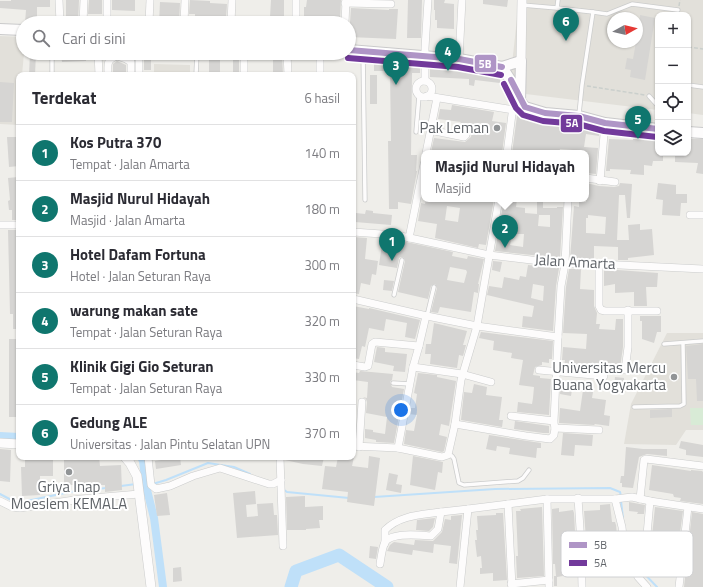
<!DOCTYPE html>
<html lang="id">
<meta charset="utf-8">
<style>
:root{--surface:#fff;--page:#f7f7f7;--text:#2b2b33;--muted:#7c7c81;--line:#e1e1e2;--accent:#0f766e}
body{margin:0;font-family:"Titillium Web",sans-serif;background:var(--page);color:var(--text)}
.controls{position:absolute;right:12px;top:12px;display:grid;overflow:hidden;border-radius:8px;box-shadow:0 1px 3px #0004}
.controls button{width:36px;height:36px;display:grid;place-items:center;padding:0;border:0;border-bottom:1px solid var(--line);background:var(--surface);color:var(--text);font:20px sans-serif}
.compass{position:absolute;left:607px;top:12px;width:36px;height:36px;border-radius:50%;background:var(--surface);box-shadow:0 1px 3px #0004;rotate:82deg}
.you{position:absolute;left:401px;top:410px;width:14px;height:14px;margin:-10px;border:3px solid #fff;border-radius:50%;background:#1a73e8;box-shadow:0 0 0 6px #1a73e833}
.badge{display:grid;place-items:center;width:26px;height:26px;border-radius:50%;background:var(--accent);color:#fff;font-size:13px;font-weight:700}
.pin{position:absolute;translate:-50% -33px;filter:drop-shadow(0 1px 2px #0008)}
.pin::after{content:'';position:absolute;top:21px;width:14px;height:12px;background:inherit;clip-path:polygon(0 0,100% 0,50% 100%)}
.popup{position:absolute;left:421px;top:150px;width:168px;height:52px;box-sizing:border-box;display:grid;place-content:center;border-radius:8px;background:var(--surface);filter:drop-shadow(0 1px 3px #0005);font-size:13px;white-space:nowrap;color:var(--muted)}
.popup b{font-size:15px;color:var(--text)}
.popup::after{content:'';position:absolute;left:50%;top:100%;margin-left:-8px;border:8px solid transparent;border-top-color:var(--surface)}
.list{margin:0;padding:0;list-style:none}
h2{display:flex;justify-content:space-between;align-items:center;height:52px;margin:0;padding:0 16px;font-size:17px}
h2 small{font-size:13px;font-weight:400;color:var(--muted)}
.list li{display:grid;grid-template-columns:26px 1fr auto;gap:12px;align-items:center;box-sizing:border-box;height:56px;padding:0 16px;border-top:1px solid var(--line)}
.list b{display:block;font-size:15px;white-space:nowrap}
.list p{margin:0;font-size:13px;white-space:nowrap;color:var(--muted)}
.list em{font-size:13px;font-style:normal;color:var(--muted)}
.icon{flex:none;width:22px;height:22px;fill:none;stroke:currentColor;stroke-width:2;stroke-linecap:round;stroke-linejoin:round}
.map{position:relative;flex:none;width:703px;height:587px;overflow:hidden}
.search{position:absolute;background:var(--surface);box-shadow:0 1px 3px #0004;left:16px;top:16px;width:340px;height:44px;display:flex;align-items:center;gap:10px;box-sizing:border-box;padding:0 14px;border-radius:22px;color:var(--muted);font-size:15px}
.panel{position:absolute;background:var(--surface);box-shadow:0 1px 3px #0004;left:16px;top:72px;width:340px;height:388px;border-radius:8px}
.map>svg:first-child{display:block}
.education{fill:#e2e0da;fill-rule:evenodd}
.green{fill:#d8ebd6}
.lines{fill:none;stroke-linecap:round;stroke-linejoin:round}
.stream{stroke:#bfe0f9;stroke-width:2}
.canal{stroke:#bfe0f9;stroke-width:8}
.river{stroke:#bfe0f9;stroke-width:13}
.building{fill:#d6d5d3;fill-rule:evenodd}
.service-casing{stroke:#cbcccc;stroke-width:5}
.minor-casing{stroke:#cbcccc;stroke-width:8}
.tertiary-casing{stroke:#cbcccc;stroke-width:10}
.secondary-casing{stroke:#cacacb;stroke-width:12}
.path{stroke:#cacfcc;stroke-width:1.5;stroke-dasharray:4 2;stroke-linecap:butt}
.service{stroke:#fdfcfc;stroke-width:3.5}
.minor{stroke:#fdfcfc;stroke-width:7}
.tertiary{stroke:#fdfcfc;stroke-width:9}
.secondary{stroke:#fdfcfc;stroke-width:10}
.bus-1-casing{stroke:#fff;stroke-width:9}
.bus-2-casing{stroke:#fff;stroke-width:9}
.bus-1{stroke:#af95c6;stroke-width:6}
.bus-2{stroke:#723a9b;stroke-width:6}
.poi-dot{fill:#919496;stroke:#fff;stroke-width:1.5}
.labels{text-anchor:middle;stroke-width:4;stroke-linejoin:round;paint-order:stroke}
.poi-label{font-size:15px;fill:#5f6368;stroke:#fff;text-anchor:end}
.street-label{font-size:15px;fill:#5f6368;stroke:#fff}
.key{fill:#fff;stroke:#cfd0d2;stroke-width:1}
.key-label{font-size:11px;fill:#5f6368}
.line-badge{stroke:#fff;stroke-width:1.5}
.badge-label{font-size:11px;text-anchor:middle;font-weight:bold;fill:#fff}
</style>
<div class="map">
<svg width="703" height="587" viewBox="0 0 703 587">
<rect width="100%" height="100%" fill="#efeeea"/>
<g class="education">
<path d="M519 0H703V115L688 113V15H658V110L509 92ZM613 18H637V42H613Z"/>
<polygon points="0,36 23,37 24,53 22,75 19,75 18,125 0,124"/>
<polygon points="154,64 190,65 190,75 154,75"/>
<polygon points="667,333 703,333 703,430 686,430 676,445 624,444 631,404"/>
</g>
<polygon class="green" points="690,408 703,408 703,425 691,425"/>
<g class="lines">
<g class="stream">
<polyline points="140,485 146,486 166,480 208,463 234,467 250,474"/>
<polyline points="121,486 136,484"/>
<polyline points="283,489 287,492 349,498"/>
<polyline points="0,494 17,503 70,492 106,488"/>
<polyline points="374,497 495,489 610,488 620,492 621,496"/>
<polyline points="621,501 623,518"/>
<polyline points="636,565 657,587"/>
</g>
<g class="canal">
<polyline points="0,436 19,437"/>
<polyline points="141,457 143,461 146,486 154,518 163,587"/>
</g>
<polyline class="river" points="291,587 296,571 339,555 387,587"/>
</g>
<g class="building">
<polygon points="11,0 50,0 50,7 37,7 37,23 25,23 26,10 0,8 0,1 11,1"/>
<polygon points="66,0 79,0 78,23 70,23 71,16 66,16"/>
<polygon points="89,0 102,0 102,14 88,14"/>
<polygon points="112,0 135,0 135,11 112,10"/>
<polygon points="190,0 210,1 210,3 227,4 226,19 195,19 195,14 189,14"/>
<polygon points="271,0 284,0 284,23 254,23 254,17 270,17"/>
<polygon points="307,0 341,0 340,23 305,23 305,17 304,17 304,7 306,7"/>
<polygon points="408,0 422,0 421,38 407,38"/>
<polygon points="434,0 445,0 444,3 454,4 454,29 437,28 437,20 435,20 435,10 434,10"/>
<polygon points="483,0 508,0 507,7 483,4"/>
<polygon points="160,2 180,3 179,23 159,23"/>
<polygon points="351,8 389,10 389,9 398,9 396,39 349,37"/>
<polygon points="640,15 655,18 645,80 630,77 631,70 625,69 627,58 633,59 636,42 637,42 637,23 639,23"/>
<polygon points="30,53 36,53 35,75 29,75"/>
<polygon points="61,53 86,53 86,61 62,62"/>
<polygon points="144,53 153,53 153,58 151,59 151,70 144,70"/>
<polygon points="213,53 220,53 220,75 209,75 209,57 213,57"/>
<rect x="233" y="53" width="6" height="22"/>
<polygon points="273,53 282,53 283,75 273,75"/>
<polygon points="384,59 420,62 420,73 412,73 411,155 417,155 416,171 417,171 411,204 398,202 398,209 389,209 388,141 391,141 390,71 374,71 374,60"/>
<polygon points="117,61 126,65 126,75 113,75 113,64"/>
<polygon points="430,64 461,66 493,72 493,75 500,76 500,83 475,80 474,86 469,85 469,79 430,77"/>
<rect x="370" y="75" width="7" height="29"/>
<polygon points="0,82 14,83 12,122 0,122"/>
<polygon points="452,105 494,112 492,121 506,123 502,153 431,152 434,138 465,142 471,137 472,131 468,127 468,125 460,123 461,122 438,119 440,109 451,110"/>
<polygon points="520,111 543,119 578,122 600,128 599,136 586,134 584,147 598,148 596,174 586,173 586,153 573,153 573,150 560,149 559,153 512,153 517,116"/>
<polygon points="633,134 655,135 654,139 658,139 658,153 663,153 663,161 653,161 652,166 644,165 644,175 630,174 631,170 610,169 610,171 606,171 609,139 633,140"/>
<polygon points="7,137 18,137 19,166 9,167"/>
<polygon points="688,139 703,139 703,174 696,173 698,163 675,162 675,153 688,153"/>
<polygon points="18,177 19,220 12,220 12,210 9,210 8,201 10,200 8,178"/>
<path d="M586 183 599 186 614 187 619 186 620 183 632 184 630 218H627L625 195H619L617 240H629L628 225 640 224V230L652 229 654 255 628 258V260H618V247L594 246V259H570L574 206 579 207V201L586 202ZM588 215 606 217 605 234 586 233V218H588Z"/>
<polygon points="658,183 676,185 676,194 687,194 687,203 681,203 680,216 662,215 663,200 656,199"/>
<path d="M426 199H471L478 200V199H494L486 245 479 244 478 248 435 238 437 224 418 221 421 203 425 204ZM447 206 460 208 458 222 445 220Z"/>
<path d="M504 199H517L516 207 525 208V213L537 214V199H543V208H557V207H563L560 258 495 251ZM539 215H550V227L538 226ZM512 234H524L523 247 510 245Z"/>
<polygon points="366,210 373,211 373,213 392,215 391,225 355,222 356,213 365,214"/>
<polygon points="8,230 19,230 19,329 13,329 13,314 10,314"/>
<polygon points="353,237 367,238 365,259 378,261 376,275 372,274 370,285 361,283 359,294 353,293"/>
<path d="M397 240 453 252 452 256 467 259 468 256 484 259 478 284H479L478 293 474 292 471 312 440 307 438 313 431 312 437 288 435 284 431 286 428 299 398 292 405 261 404 258 401 257 399 258 397 268 379 265 382 244 396 246ZM450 267 466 270 467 272 464 283 447 280Z"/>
<polygon points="493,261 502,262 500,272 492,270"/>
<path d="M528 265 559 268 556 286 553 331 522 327 523 316 532 317 534 306 487 295 489 286 502 288 504 277 519 280 520 276 526 277ZM533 284 544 286 543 301 531 298Z"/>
<polygon points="569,269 581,269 580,289 594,290 594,306 597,313 596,324 600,324 599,329 615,330 616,319 623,319 623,347 619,375 609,374 607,372 608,367 596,365 596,370 564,367 565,360 562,360 563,347 586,349 587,334 563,333 566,287"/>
<polygon points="604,269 658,273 657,287 646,287 647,306 634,306 634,292 615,293 615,284 604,286"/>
<polygon points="384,280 394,281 392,291 383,290"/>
<polygon points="353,306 369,309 369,308 420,320 415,339 405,337 407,323 386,319 384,331 369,328 365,347 362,346 359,359 353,358"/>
<polygon points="640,316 661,316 661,332 657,332 654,343 642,339 642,321 640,321"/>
<polygon points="434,323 467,331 463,345 466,345 463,356 459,355 457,368 430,364 431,354 425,354 426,344 431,344"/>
<polygon points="481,332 553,341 552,359 549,359 549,363 542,362 542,365 535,367 533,375 540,376 540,378 551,379 549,415 517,412 518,402 532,404 533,398 534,387 519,385 523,360 511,358 512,353 493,350 494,341 479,338"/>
<rect x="9" y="339" width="10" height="78"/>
<polygon points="703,344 703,401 697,401 696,379 688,379 686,346"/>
<polygon points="377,347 385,348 385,352 407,354 405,372 393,371 394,366 374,362"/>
<polygon points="360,371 393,374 392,380 390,382 392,387 404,389 394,443 376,442 376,440 365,438 365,429 373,430 373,432 385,434 387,417 366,413 367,402 366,399 363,397 367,398 368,382 353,380 353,372 359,373"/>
<polygon points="418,373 437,375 437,377 456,381 449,426 441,424 439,435 447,437 444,451 442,452 404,444 406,430 414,431 417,415 409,414 411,408 415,408 417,394 414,393"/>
<polygon points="615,377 624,378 624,383 629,384 628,390 614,388"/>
<polygon points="561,381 573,383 571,396 560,394"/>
<polygon points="474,384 487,387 486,395 502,397 499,420 503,420 502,427 461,420 464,392 472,393"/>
<polygon points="583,390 593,392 592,398 606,400 604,415 610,416 609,426 595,424 594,425 559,423 560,408 580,411"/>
<polygon points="672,409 672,417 650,418 650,410"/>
<polygon points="515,421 549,426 549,433 543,433 514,429"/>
<polygon points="563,433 593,435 592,446 575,445 574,456 561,455"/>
<polygon points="489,435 541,443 541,448 537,448 536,458 509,454 510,448 497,446 496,451 486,449"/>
<polygon points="681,441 703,445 703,457 686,455 686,450 679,448"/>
<polygon points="626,447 643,449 667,449 667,456 647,454 639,457 633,488 622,487 622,483 620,483 621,476 624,476"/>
<polygon points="0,449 11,450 10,482 0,481"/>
<polygon points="369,456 380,458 374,506 347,502 348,492 322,489 325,466 336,467 338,457 354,457 352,466 368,468"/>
<polygon points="413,456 443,462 442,473 438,472 435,490 410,485"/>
<polygon points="25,457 40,457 39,460 53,460 53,476 40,476 40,495 22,496 21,467 25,467"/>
<polygon points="84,457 99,457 100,466 121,465 122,490 105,492 105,485 64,485 64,458"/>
<polygon points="161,457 180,457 181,465 156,469 155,461 161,460"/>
<polygon points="285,457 324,457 322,466 303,464 285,460"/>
<polygon points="652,465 691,471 691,470 702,471 703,472 703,504 680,501 681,498 674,497 673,494 649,490"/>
<polygon points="389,473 398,475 396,484 402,485 401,493 386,490"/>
<polygon points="255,491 256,504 246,505 247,517 258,516 257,504 273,503 274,515 277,515 278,535 237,538 233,493"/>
<polygon points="167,493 170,515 157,516 154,495"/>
<polygon points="305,496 305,507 323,506 323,520 319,520 320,528 306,529 306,530 287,530 286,497"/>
<polygon points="629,502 645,505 644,514 637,514 638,512 629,511"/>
<polygon points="610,504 612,522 615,522 616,525 620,567 602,568 603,572 597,573 594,539 586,540 584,511 600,510 600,505"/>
<polygon points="542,507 544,576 517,578 516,556 518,556 516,511 521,511 520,509"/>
<polygon points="655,507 683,511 678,548 665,546 663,558 650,556"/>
<polygon points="559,508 559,512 573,510 574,513 575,532 564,534 566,554 568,553 569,562 576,561 577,572 563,573 563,576 557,577 557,586 554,586 554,576 556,576 555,564 553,564 552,509"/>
<polygon points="692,512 703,514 703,587 684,587"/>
<polygon points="496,513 503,513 507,580 493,581 493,573 480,574 480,568 482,568 481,556 477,557 475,540 477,540 476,530 478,530 477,516 496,515"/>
<polygon points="462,515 457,564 449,563 451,546 434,544 433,553 413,550 412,555 387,551 390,545 394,542 414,545 415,540 433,541 442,532 445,519 451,520 451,516"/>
<polygon points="435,518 433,527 429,531 416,530 417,520"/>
<polygon points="628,535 642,536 640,555 633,554 630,548 630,544 629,544"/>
<polygon points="370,546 378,547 376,559 369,558"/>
<polygon points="673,560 677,561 676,572 661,571 660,576 647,574 649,564 673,562"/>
<polygon points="181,567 182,581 173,582 173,568"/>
</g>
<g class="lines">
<defs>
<g id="service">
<polyline points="558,0 557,8 593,12"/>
<polyline points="522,5 557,8"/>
<polyline points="363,51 365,200"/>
<polyline points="52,75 52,53"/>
<polyline points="196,75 197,53"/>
<polyline points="688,85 703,87"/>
<polyline points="649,96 658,106"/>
<polyline points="579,114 582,85 593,12 607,14 632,4 678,10"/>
<polyline points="416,132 419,96"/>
<polyline points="394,295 402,260"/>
<polyline points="427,316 434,287"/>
<polyline points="664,344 703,341"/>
<polyline points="393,383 410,384"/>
<polyline points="634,407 680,406 684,404 683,343"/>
<polyline points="448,455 452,456 454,459 459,483 464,485 518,481 523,478 529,470"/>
</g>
<g id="minor">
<polyline points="59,0 60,23"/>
<polyline points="345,3 391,4"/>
<polyline points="83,23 84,0"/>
<polyline points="107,23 107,0"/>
<polyline points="149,23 150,0"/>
<polyline points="184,23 185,0"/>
<polyline points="231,23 232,0"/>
<polyline points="296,23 296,0"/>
<polyline points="345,23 346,0"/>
<polyline points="98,53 99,75"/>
<polyline points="117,53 117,56 126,59 131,62 131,75"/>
<polyline points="287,53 288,75"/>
<polyline points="459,59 462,0"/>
<path d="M108 75C108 64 106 60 117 56"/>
<polyline points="139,75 139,53"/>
<polyline points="244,75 244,53"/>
<polyline points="320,75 320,53"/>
<circle cx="424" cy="89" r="8"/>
<polyline points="425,81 425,48 428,0"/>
<polyline points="427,96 514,110"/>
<polyline points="430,130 464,137 466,135 467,132"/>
<polyline points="426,153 437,98"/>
<polyline points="507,153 512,114 516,107"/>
<polyline points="586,178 615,182"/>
<polyline points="600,181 605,123"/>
<polyline points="690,215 703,215"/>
<polyline points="0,225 19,225"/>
<polyline points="353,232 396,235 489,255 565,264 599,264 703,269"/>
<polyline points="409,238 424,164"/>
<polyline points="599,264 599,306 601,310 605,311 657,311"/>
<polyline points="353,299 427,316 477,326 558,337"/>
<polyline points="353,365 365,367 368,366 372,344 375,342 419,346 426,316"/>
<polyline points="413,367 462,374 491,382"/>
<polyline points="539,370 604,376"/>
<polyline points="625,370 628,347 628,310"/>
<polyline points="511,416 554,421 558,337 561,286 565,264 568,199"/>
<polyline points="554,423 555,428 599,430"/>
<polyline points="455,424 526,436 550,439 554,435 555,428"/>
<polyline points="353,446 398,448 442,457 448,455 455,424 461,380 477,326 499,199"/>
<polyline points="359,447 362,402"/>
<polyline points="398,448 413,367 419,346"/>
<polyline points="148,457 151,485 156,489 170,486 193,476 220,468 269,484 273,484 281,480"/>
<polyline points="280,457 283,546"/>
<polyline points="578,498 581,544 582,587"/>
<polyline points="547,499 549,587"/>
<polyline points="615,499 622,527 624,546 627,554 638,577 647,587"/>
<polyline points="640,499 644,460 646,459 703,466"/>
<polyline points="0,501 12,507 20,508 81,499 139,494"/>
<polyline points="508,504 512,587"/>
<path d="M385 543V530C400 515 421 515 441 512"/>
<polyline points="645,557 650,501"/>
<path d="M380 564C381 558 382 548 385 542 392 532 420 535 431 536L438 529 441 512 468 509"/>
<polyline points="511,584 549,580"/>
<polyline points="460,587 468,509 547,499 615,499 632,497 650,501 703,509"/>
<polyline points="679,587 688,507"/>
</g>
<g id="tertiary">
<polyline points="521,61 522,0"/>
<polyline points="0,443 19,444"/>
<polyline points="125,457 130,463 137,476 151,587"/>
</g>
<g id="secondary">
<polyline points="0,29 23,30"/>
<polyline points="349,50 459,59 502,67"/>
<polyline points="520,101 521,61 502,67 513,84 520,101 525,107 545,113 579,116 605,123 658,129"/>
<polyline points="688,132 703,133"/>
</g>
</defs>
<use href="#service" class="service-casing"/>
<use href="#minor" class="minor-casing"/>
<use href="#tertiary" class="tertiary-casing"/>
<use href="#secondary" class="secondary-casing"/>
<g class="path">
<polyline points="679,6 680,0"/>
<polyline points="688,47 703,49"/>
<polyline points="587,86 645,95"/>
</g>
<use href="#service" class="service"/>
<use href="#minor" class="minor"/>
<use href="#tertiary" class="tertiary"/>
<use href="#secondary" class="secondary"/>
<defs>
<g id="bus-1">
<polyline points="349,50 459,59 502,67"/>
<polyline points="511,80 525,107 545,113 579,116 605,123 658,129"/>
</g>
<g id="bus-2">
<polyline points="348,58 458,67 501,75"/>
<polyline points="504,84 516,108 523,115 543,121 578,124 604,131 657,137"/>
</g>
</defs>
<use href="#bus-1" class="bus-1-casing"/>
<use href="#bus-2" class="bus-2-casing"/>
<use href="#bus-1" class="bus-1"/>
<use href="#bus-2" class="bus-2"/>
</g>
<g class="poi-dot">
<circle cx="497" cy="128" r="4"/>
<circle cx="674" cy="377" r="4"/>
<circle cx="69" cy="472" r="4"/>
</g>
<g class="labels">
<g class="poi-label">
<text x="489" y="133">Pak Leman</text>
<text x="666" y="373">Universitas Mercu<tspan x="666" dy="17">Buana Yogyakarta</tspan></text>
<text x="69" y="492" text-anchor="middle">Griya Inap<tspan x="69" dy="17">Moeslem KEMALA</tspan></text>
</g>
<g class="street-label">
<text transform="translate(575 262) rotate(3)" y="5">Jalan Amarta</text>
</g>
</g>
<rect x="561" y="531" width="132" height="46" rx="6" class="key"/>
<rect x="569" y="542" width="18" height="6" fill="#af95c6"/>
<rect x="569" y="560" width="18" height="6" fill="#723a9b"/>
<g class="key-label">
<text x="594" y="549">5B</text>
<text x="594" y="567">5A</text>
</g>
<g class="line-badge">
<rect x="474" y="54" width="23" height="19" rx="4" fill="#af95c6"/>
<rect x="560" y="114" width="23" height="19" rx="4" fill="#723a9b"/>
</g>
<g class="badge-label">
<text x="485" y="68">5B</text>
<text x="572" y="127">5A</text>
</g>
</svg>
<div class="controls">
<button>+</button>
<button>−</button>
<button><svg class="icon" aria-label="locate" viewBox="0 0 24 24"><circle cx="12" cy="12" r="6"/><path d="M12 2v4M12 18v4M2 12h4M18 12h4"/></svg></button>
<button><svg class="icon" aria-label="layers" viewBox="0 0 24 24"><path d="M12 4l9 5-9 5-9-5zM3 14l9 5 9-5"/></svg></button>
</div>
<svg class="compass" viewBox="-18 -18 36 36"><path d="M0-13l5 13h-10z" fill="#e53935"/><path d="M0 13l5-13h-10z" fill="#7c7c81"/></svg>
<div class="you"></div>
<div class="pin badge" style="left:392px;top:261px">1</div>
<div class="pin badge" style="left:505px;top:248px">2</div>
<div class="popup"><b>Masjid Nurul Hidayah</b>Masjid</div>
<div class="pin badge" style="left:396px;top:85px">3</div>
<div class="pin badge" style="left:448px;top:71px">4</div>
<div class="pin badge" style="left:638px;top:139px">5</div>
<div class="pin badge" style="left:566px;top:41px">6</div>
<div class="search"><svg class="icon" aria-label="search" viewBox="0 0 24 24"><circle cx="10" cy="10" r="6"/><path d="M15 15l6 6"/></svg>Cari di sini</div>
<section class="panel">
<h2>Terdekat<small>6 hasil</small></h2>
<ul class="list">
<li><span class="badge">1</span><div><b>Kos Putra 370</b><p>Tempat · Jalan Amarta</p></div><em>140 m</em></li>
<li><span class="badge">2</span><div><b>Masjid Nurul Hidayah</b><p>Masjid · Jalan Amarta</p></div><em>180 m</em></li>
<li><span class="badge">3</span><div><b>Hotel Dafam Fortuna</b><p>Hotel · Jalan Seturan Raya</p></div><em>300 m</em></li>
<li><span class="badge">4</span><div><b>warung makan sate</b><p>Tempat · Jalan Seturan Raya</p></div><em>320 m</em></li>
<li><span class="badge">5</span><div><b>Klinik Gigi Gio Seturan</b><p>Tempat · Jalan Seturan Raya</p></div><em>330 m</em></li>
<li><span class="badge">6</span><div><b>Gedung ALE</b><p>Universitas · Jalan Pintu Selatan UPN</p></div><em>370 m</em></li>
</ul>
</section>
</div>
